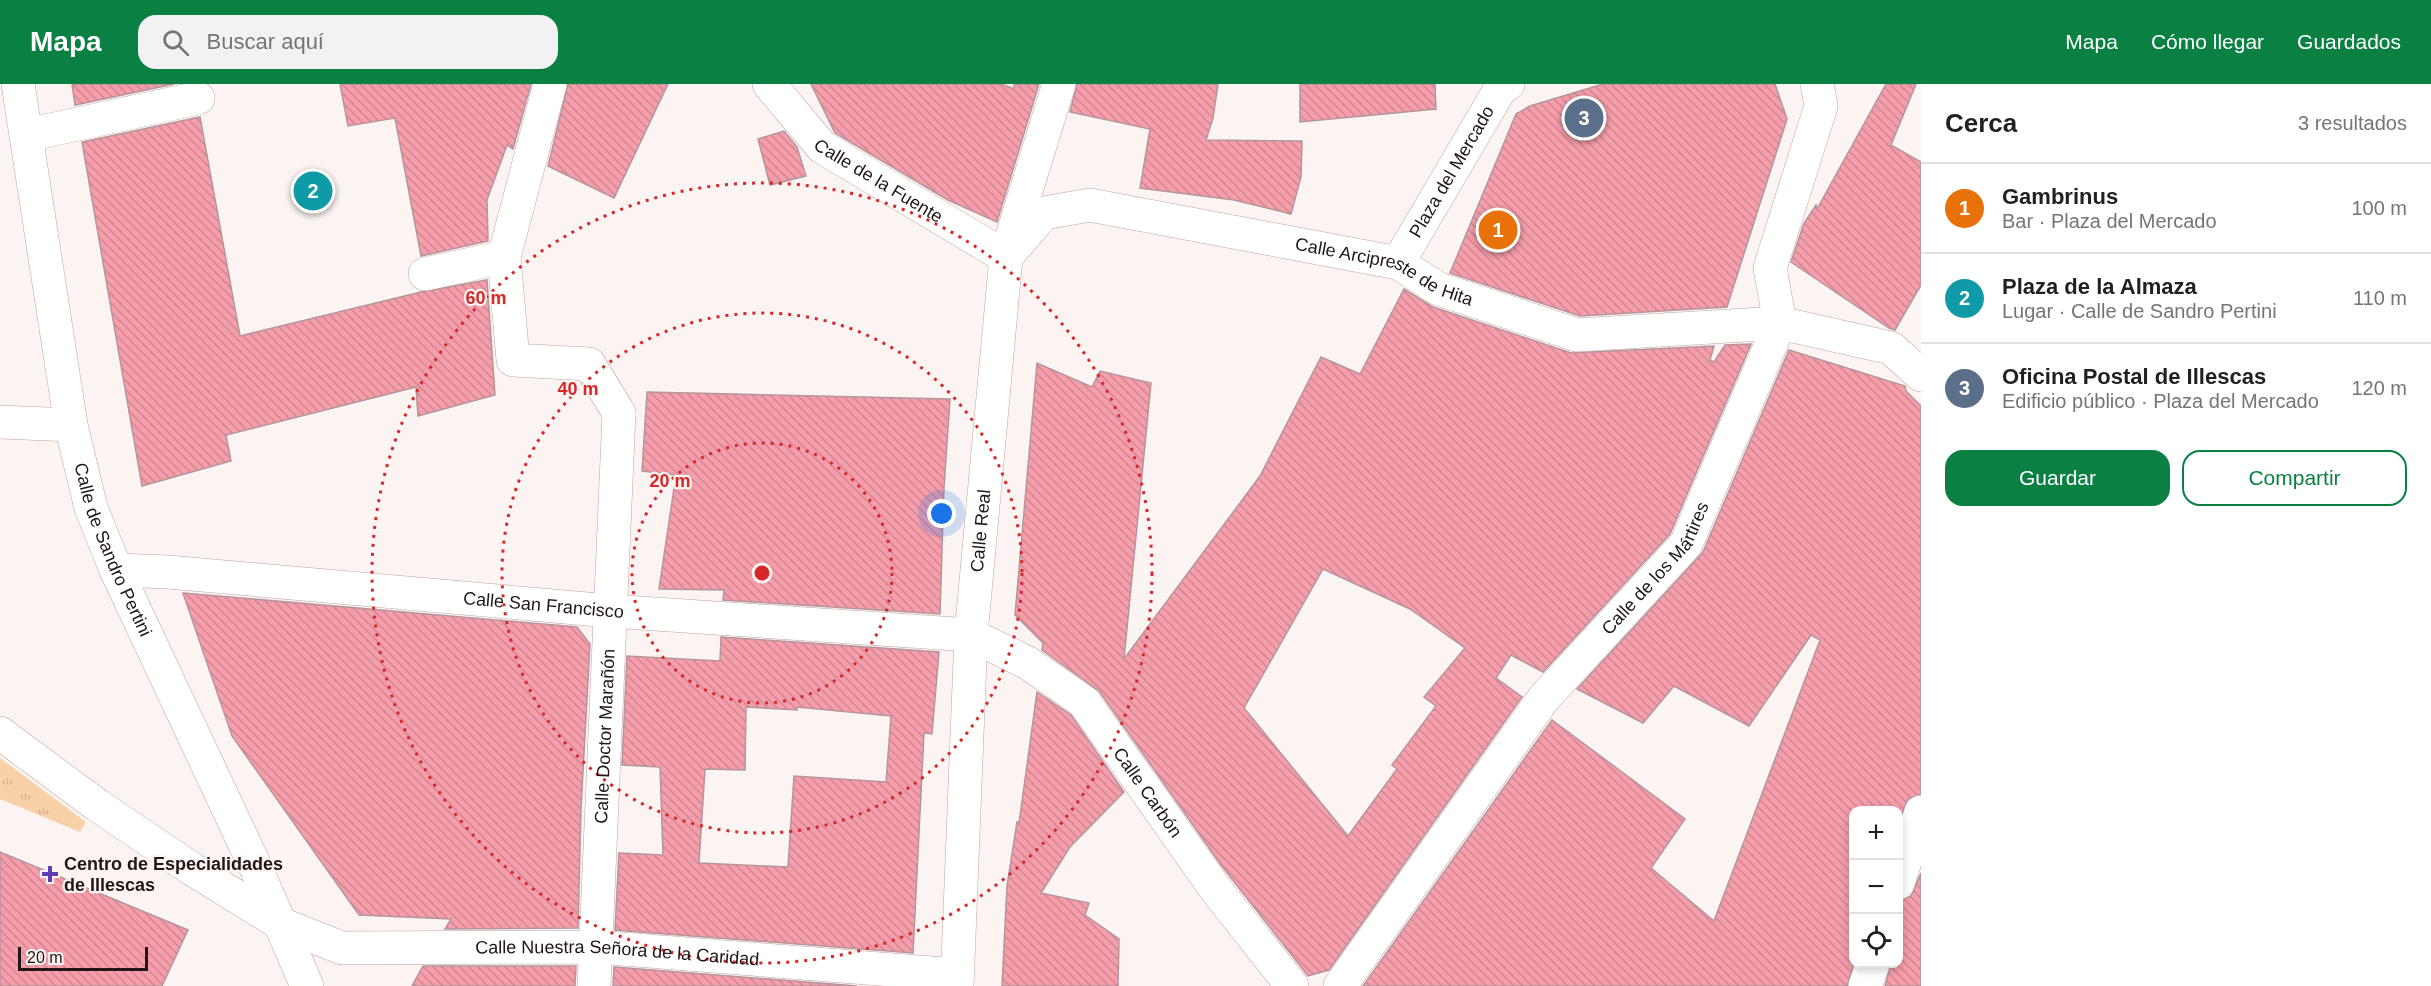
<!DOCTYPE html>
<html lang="es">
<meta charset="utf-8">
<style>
:root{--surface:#fff;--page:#f2f2f2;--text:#202124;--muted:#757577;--line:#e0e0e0;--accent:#0b8043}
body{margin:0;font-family:Arial,sans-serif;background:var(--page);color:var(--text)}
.controls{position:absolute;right:18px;bottom:18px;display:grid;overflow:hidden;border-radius:12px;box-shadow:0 3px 9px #0003}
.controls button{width:54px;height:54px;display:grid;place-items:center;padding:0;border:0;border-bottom:2px solid var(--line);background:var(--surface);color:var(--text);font:30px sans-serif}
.scale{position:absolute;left:18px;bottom:15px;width:130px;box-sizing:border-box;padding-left:6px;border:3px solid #211615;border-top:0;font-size:16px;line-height:21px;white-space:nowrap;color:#211615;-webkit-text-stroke:4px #fbf4f3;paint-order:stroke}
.you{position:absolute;left:942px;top:430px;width:21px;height:21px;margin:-15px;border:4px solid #fff;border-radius:50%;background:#1a73e8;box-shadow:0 0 0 9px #1a73e833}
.badge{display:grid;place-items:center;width:39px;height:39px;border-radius:50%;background:var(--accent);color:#fff;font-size:20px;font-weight:700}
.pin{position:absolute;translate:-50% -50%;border:3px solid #fff;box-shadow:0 2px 6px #0006}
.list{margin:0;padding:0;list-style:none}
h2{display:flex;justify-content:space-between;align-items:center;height:78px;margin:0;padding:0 24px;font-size:26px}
h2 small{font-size:20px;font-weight:400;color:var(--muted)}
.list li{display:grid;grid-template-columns:39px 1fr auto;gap:18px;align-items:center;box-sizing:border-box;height:90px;padding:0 24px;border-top:2px solid var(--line)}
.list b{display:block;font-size:22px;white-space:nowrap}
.list p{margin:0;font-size:20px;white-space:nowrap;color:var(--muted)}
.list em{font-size:20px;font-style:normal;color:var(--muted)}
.actions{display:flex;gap:12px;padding:18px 24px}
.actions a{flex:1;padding:14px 0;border:2px solid var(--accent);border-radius:18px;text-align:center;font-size:21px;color:var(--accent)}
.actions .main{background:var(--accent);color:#fff}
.icon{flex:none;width:33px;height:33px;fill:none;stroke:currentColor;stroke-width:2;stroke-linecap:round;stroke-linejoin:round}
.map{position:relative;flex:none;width:1921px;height:902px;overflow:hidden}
header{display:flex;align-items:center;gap:36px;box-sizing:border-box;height:84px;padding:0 30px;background:var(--accent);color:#fff}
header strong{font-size:28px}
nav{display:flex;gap:33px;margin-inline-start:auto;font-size:21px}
.search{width:420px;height:54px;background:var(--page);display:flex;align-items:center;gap:15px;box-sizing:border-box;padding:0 21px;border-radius:18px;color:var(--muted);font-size:22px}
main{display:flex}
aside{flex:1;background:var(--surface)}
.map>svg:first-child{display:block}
.grass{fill:url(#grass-tufts)}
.building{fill:url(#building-back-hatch);stroke:#b4969a;stroke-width:1.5;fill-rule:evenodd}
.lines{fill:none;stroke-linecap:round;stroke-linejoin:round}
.pedestrian-casing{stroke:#c1a39e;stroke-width:34}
.minor-casing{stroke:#c1a39e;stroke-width:34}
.tertiary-casing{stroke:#c1a39e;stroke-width:34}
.pedestrian{stroke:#fff;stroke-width:33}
.minor{stroke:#fff;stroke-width:33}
.tertiary{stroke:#fff;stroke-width:33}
.ring{fill:none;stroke:#d62828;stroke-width:3;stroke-dasharray:3 6}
.poi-dot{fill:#5d3cb4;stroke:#fbf4f3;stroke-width:2}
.labels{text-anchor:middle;stroke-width:4.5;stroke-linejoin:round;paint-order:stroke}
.street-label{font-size:18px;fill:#211615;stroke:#fbf4f3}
.poi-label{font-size:18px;font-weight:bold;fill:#211615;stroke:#fbf4f3;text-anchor:start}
.centre{fill:#d62828;stroke:#fbf4f3;stroke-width:3}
.ring-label{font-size:18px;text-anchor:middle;font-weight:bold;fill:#d62828;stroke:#fbf4f3;stroke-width:4.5;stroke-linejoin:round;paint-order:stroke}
</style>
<header>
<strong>Mapa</strong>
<div class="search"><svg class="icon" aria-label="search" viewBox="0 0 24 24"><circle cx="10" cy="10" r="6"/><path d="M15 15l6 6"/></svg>Buscar aquí</div>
<nav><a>Mapa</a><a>Cómo llegar</a><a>Guardados</a></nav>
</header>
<main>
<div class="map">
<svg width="1921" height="902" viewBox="0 0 1921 902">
<defs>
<pattern id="grass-tufts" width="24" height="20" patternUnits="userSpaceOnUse" patternTransform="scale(1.5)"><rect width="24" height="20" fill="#f9d1a6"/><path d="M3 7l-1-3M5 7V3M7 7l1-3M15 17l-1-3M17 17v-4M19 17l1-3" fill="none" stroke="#d5b38e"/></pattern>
<pattern id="building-back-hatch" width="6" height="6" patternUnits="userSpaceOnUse" patternTransform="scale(1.5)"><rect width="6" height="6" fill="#f59dab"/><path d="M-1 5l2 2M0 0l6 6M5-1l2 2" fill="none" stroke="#d28692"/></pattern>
</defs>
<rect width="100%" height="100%" fill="#fbf4f3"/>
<polygon class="grass" points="0,674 86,738 80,748 0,715"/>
<g class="building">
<polygon points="72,0 174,0 75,21"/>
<polygon points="340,0 531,0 513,65 507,61 487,116 488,157 421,172 395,34 348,42"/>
<polygon points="568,0 668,0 614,114 548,82"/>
<polygon points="811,0 1002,0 1014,5 1014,0 1039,0 997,138 948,116 835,49"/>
<polygon points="1077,0 1218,0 1213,34 1206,56 1302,57 1301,93 1291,130 1234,116 1140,104 1150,45 1070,28"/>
<polygon points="1300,0 1435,0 1436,25 1300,38"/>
<polygon points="1603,0 1775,0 1787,35 1727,223 1580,232 1450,189 1516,30 1530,22"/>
<polygon points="1886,0 1916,0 1891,61 1921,78 1921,201 1895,246 1889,244 1791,178 1804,139 1816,121 1817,125"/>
<polygon points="200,33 240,252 421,208 487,196 495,311 418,332 416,303 226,351 231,377 142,402 82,58"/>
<polygon points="784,47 797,63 806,92 770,101 758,55"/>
<path d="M1404 205 1433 223 1571 269 1714 262 1710 276 1714 278 1725 261 1751 260 1670 450 1543 588 1511 571 1496 594 1522 613 1329 886 1308 892 1221 781 1099 607 1042 566 1043 559 1015 531 1037 279 1092 303 1100 287 1151 299 1124 575 1260 392 1321 273 1360 290ZM1323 485 1410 525 1465 564 1424 613 1436 622 1392 681 1397 685 1348 752 1244 624Z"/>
<polygon points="1789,266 1905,302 1906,307 1921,322 1921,710 1908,715 1899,737 1899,726 1854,726 1854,879 1847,902 1363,902 1552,636 1685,735 1651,784 1714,837 1820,556 1811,551 1749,642 1674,602 1643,639 1577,605 1703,468"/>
<polygon points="647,308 950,315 944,404 940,530 723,516 724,506 659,505 676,391 642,387"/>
<polygon points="183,509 577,543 590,560 581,724 578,844 445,845 451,835 359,831 232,652"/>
<path d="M721 553 939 568 932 650 924 649 913 869 615 846 619 769 663 771 660 683 622 681 627 572 720 577ZM746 623 797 626V623L891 632 886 698 794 692 788 783 699 779 705 685 745 686Z"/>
<polygon points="1037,608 1071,631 1124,708 1070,763 1041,809 1089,819 1085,831 1119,855 1118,902 1002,902 1007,802 1017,738 1019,739"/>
<polygon points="0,768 188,846 162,902 0,902"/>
<polygon points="1921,789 1921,902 1885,902 1891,879 1899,879 1899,817 1911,812"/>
<polygon points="423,882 576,882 575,902 412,902"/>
<polygon points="614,883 857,902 613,902"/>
</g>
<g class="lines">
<defs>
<g id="pedestrian">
<polyline points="550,0 504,173 513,276 589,280 619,329"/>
<polyline points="27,51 198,14"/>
<polyline points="425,190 504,173"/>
</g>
<g id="minor">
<path id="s1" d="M18 0 71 341 91 424 116 486 256 784 307 902"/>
<path id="s2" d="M769 0 822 63 1006 173"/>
<polyline points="1010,159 1059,0"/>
<path id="s3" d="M1006 173 1044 129 1090 121 1398 179 1439 205 1577 251 1780 239 1891 264 1921 291"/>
<path id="s4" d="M1398 179 1502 2 1508 0"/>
<polyline points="0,338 71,341"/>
<path id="s5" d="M116 486 168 488 610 527 971 551 1028 579 1084 618 1214 803 1292 902"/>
<path id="s6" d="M0 649 97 721 192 785 281 840 342 864 597 863 957 891"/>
<polyline points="1898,799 1921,728"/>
<path id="s7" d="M594 902 619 329"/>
<path id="s8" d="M1340 902 1544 614 1686 460 1780 239 1770 184 1821 22 1817 0"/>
<polyline points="1865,902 1873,880"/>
</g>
<g id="tertiary">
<path id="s9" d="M957 902 971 551 1006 173"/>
</g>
</defs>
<use href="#pedestrian" class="pedestrian-casing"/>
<use href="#minor" class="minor-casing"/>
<use href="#tertiary" class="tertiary-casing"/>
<use href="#pedestrian" class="pedestrian"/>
<use href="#minor" class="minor"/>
<use href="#tertiary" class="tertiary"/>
</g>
<g class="ring">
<circle cx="762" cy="489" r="130"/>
<circle cx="762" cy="489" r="260"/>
<circle cx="762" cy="489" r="390"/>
</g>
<path class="poi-dot" d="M47 781h6v6h6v6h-6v6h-6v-6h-6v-6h6z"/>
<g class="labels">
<g class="street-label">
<text dy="6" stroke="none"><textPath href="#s4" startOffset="106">Plaza del Mercado</textPath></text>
<text dy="6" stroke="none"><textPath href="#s2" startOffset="148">Calle de la Fuente</textPath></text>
<text dy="6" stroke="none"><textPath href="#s3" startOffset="408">Calle Arcipreste de Hita</textPath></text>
<text dy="6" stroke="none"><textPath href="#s9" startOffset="456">Calle Real</textPath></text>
<text dy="6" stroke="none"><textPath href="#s1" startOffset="477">Calle de Sandro Pertini</textPath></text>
<text dy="6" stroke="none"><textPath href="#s8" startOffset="525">Calle de los Mártires</textPath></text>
<text dy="6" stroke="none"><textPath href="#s5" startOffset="429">Calle San Francisco</textPath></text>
<text dy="6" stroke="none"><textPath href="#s7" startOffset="250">Calle Doctor Marañón</textPath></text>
<text dy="6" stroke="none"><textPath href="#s5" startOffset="1100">Calle Carbón</textPath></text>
<text dy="6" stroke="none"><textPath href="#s6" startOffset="681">Calle Nuestra Señora de la Caridad</textPath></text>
</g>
<g class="poi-label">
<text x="64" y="786">Centro de Especialidades<tspan x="64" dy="21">de Illescas</tspan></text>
</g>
</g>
<circle cx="762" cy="489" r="9" class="centre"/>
<g class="ring-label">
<text x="486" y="220">60 m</text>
<text x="578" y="311">40 m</text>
<text x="670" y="403">20 m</text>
</g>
</svg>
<div class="controls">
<button>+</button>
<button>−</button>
<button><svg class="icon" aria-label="locate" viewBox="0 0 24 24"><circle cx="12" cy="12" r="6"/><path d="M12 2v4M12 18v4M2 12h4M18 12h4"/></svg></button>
</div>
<div class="scale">20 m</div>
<div class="you"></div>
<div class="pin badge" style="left:1498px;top:146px;background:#e8710a">1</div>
<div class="pin badge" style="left:313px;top:107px;background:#0f9aa8">2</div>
<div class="pin badge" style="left:1584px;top:34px;background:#5c6f8a">3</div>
</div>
<aside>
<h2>Cerca<small>3 resultados</small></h2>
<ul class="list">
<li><span class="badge" style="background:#e8710a">1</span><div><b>Gambrinus</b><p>Bar · Plaza del Mercado</p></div><em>100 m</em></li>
<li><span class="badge" style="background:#0f9aa8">2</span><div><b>Plaza de la Almaza</b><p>Lugar · Calle de Sandro Pertini</p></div><em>110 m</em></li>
<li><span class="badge" style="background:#5c6f8a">3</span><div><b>Oficina Postal de Illescas</b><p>Edificio público · Plaza del Mercado</p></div><em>120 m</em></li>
</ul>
<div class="actions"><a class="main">Guardar</a><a>Compartir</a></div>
</aside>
</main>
